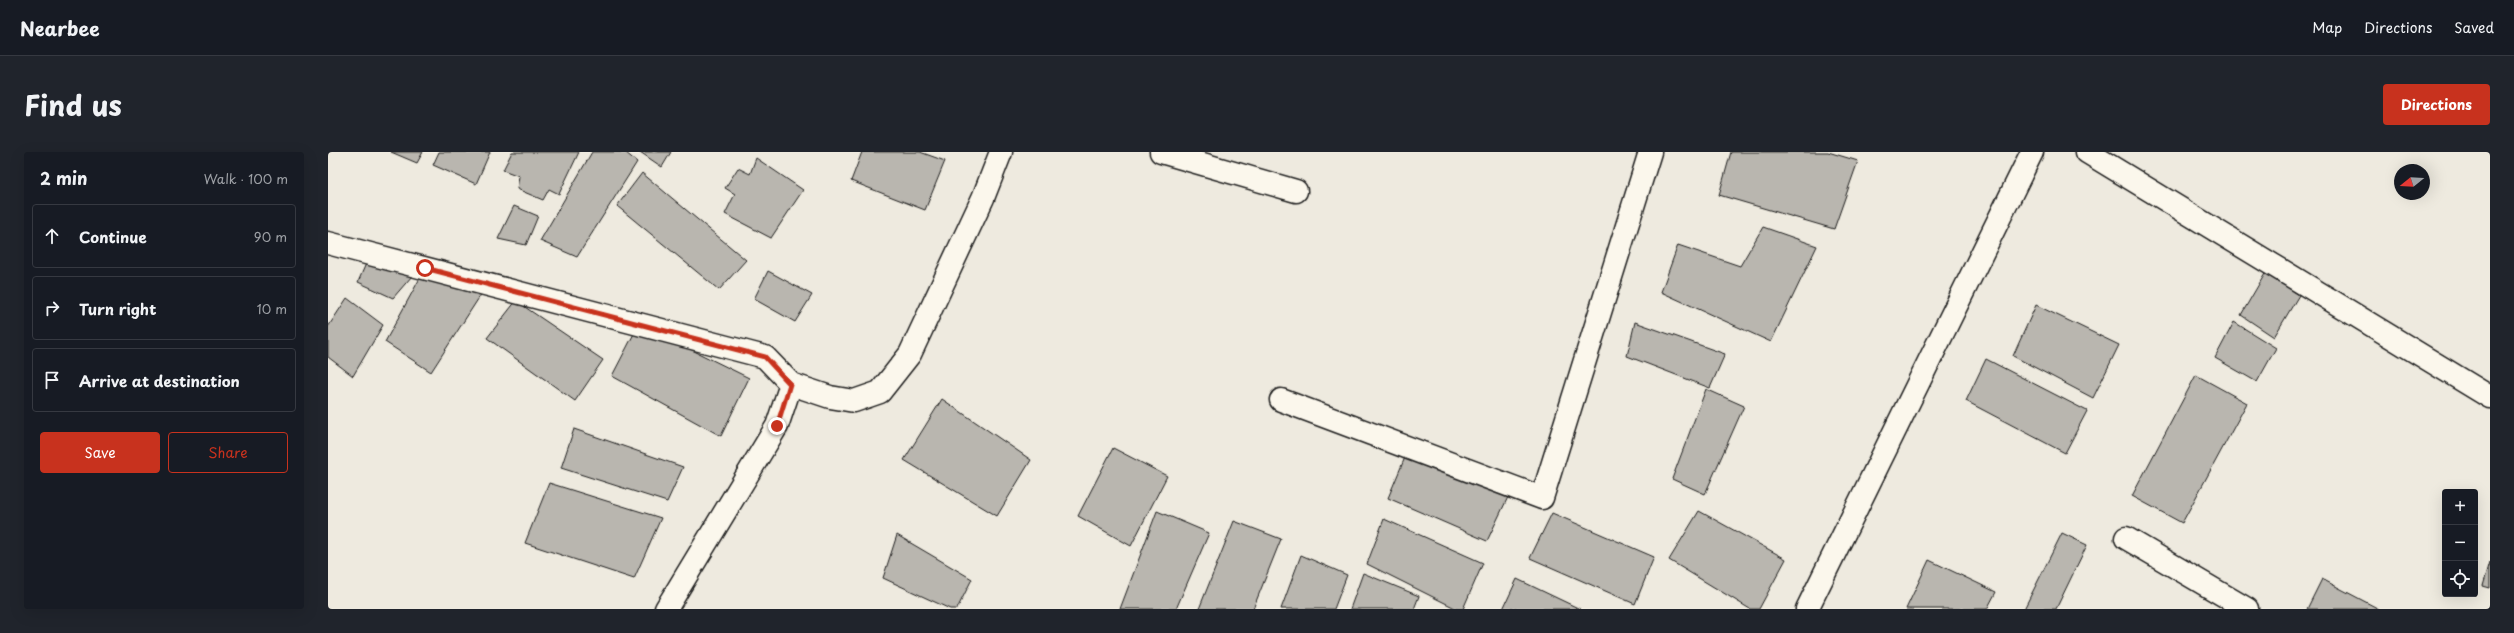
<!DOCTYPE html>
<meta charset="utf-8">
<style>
:root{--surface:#171b24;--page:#20242c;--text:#f1f3f6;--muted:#9ea1a6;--line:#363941;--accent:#c8321e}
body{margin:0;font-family:"Playpen Sans",sans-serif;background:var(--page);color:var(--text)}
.controls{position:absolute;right:12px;bottom:12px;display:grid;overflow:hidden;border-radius:4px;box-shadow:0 4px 16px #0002}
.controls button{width:36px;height:36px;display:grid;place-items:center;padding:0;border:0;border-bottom:1px solid var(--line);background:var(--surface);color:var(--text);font:20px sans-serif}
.compass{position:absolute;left:2066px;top:12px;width:36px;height:36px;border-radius:50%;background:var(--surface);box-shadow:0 4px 16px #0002;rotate:252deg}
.stop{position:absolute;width:12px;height:12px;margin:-9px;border:3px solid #c8321e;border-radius:50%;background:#fff}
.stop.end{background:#c8321e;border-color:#fff;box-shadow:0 1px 4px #0008}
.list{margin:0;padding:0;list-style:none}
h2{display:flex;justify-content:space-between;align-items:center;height:52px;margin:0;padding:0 16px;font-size:17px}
h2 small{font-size:13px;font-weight:400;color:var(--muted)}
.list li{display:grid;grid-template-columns:26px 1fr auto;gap:12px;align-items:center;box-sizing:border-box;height:64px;margin:0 8px 8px;padding:0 8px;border:1px solid var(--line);border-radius:4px}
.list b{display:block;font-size:15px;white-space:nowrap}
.list em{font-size:13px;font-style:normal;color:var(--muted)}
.actions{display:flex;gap:8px;padding:12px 16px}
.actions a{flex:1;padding:9px 0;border:1px solid var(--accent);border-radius:4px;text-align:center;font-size:14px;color:var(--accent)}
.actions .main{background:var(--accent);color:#fff}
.icon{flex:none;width:22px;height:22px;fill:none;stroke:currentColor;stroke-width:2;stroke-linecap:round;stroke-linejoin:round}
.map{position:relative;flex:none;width:2162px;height:457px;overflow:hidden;border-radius:4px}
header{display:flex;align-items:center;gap:24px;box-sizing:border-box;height:56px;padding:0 20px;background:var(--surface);border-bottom:1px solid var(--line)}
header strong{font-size:19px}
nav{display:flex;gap:22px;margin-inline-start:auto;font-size:14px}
.intro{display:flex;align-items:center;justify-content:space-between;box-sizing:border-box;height:96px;padding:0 24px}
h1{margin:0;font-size:28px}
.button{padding:10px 18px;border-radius:4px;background:var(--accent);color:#fff;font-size:14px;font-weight:700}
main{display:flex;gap:24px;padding:0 24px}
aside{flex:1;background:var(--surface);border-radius:4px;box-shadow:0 4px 16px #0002}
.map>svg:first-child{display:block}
.building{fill:#b9b6af;stroke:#1c1c1c}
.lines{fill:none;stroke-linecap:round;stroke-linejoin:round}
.minor-casing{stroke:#1c1c1c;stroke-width:25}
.minor{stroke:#fbf7ec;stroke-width:22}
.route{stroke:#c8321e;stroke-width:5}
</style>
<header>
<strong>Nearbee</strong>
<nav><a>Map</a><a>Directions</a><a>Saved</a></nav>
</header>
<div class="intro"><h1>Find us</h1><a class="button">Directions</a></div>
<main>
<aside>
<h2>2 min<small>Walk · 100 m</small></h2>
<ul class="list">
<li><svg class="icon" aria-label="ahead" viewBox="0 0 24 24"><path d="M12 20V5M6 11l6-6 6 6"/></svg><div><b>Continue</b></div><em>90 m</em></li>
<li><svg class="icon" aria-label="right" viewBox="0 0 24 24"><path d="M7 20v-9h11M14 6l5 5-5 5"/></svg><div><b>Turn right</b></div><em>10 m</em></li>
<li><svg class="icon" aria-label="arrive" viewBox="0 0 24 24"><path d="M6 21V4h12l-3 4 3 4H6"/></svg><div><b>Arrive at destination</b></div></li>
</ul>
<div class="actions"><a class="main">Save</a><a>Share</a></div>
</aside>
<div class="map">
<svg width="2162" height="457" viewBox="0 0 2162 457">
<rect width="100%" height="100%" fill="#eeeadf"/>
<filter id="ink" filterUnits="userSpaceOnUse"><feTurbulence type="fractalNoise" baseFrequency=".025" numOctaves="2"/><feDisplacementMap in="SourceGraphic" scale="8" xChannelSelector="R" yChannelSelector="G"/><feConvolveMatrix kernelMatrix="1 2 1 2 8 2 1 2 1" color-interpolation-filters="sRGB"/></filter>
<g filter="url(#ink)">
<g class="building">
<polygon points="63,0 95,0 89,11"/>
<polygon points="111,0 162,0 148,32 105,13"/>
<polygon points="184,0 251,0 231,42 221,37 215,48 189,37 191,24 175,18"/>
<polygon points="264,0 297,0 309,10 249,105 212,89"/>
<polygon points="312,0 343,0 334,15"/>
<polygon points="534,0 592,0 617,9 597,58 523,29"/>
<polygon points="1403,0 1500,0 1530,9 1506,77 1391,43"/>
<polygon points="428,6 475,38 443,86 397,62 407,42 397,36 410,16 422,22"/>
<polygon points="314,21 418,108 391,138 289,54"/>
<polygon points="186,54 210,64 198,93 170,87"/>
<polygon points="1435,75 1489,94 1443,190 1333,140 1350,93 1412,114"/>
<polygon points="40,107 84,124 65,146 30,130"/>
<polygon points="97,117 154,141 103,220 57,190"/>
<polygon points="440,119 484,143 467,170 426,147"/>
<polygon points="1938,120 1971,143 1946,185 1913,163"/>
<polygon points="19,146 55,173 25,224 0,205 0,175"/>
<polygon points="188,149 275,208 247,249 159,186"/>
<polygon points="1708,153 1791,193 1765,246 1685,204"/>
<polygon points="1307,170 1397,202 1382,236 1299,204"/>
<polygon points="1906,170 1948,196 1929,230 1887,206"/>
<polygon points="311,172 421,226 393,284 284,224"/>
<polygon points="1658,207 1759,259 1737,301 1638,249"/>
<polygon points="1868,223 1919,251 1854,371 1804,344"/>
<polygon points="1378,237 1416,254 1377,342 1344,327"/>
<polygon points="614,247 703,308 669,364 576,308"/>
<polygon points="246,277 355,315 339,350 233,316"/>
<polygon points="785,296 839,324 803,394 750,364"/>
<polygon points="1078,303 1181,343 1159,389 1060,346"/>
<polygon points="221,331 333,366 306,427 197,391"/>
<polygon points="829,359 881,381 848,457 792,457"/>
<polygon points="1371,359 1458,407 1431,457 1422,457 1341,408"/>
<polygon points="1224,361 1326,405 1307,452 1202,406"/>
<polygon points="1056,367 1155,411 1135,457 1129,457 1039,412"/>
<polygon points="906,369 953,387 925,457 871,457"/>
<polygon points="1734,381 1759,393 1728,457 1696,457"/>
<polygon points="569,383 644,427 629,457 622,457 555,426"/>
<polygon points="973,403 1019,423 1006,457 953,457"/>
<polygon points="1601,408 1668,440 1659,457 1578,457"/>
<polygon points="2162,410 2162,436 2155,434"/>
<polygon points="1035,421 1091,444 1086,457 1022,457"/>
<polygon points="1189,427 1252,457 1175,457"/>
<polygon points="1994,427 2051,457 1979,457"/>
</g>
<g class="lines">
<defs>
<g id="minor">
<polyline points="833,0 968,39"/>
<polyline points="1759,0 2162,245"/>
<polyline points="0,91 437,205 463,232 502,245 526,249 552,240 582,202 655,46 673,0"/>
<polyline points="953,248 1214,346 1322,0"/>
<polyline points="1798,386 1919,457"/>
<polyline points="338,457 449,274 463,232"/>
<polyline points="1479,457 1704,0"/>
</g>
</defs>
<use href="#minor" class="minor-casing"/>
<use href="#minor" class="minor"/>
</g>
</g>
<g class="lines" filter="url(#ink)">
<polyline class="route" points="97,116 437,205 462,232 449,274"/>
</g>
</svg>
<div class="controls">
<button>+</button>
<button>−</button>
<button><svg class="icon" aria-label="locate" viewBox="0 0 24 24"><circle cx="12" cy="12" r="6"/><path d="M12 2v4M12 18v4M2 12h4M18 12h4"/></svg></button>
</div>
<svg class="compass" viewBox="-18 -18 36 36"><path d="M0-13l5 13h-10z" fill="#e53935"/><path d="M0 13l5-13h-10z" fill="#9ea1a6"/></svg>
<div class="stop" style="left:97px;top:116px"></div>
<div class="stop end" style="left:449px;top:274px"></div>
</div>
</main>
